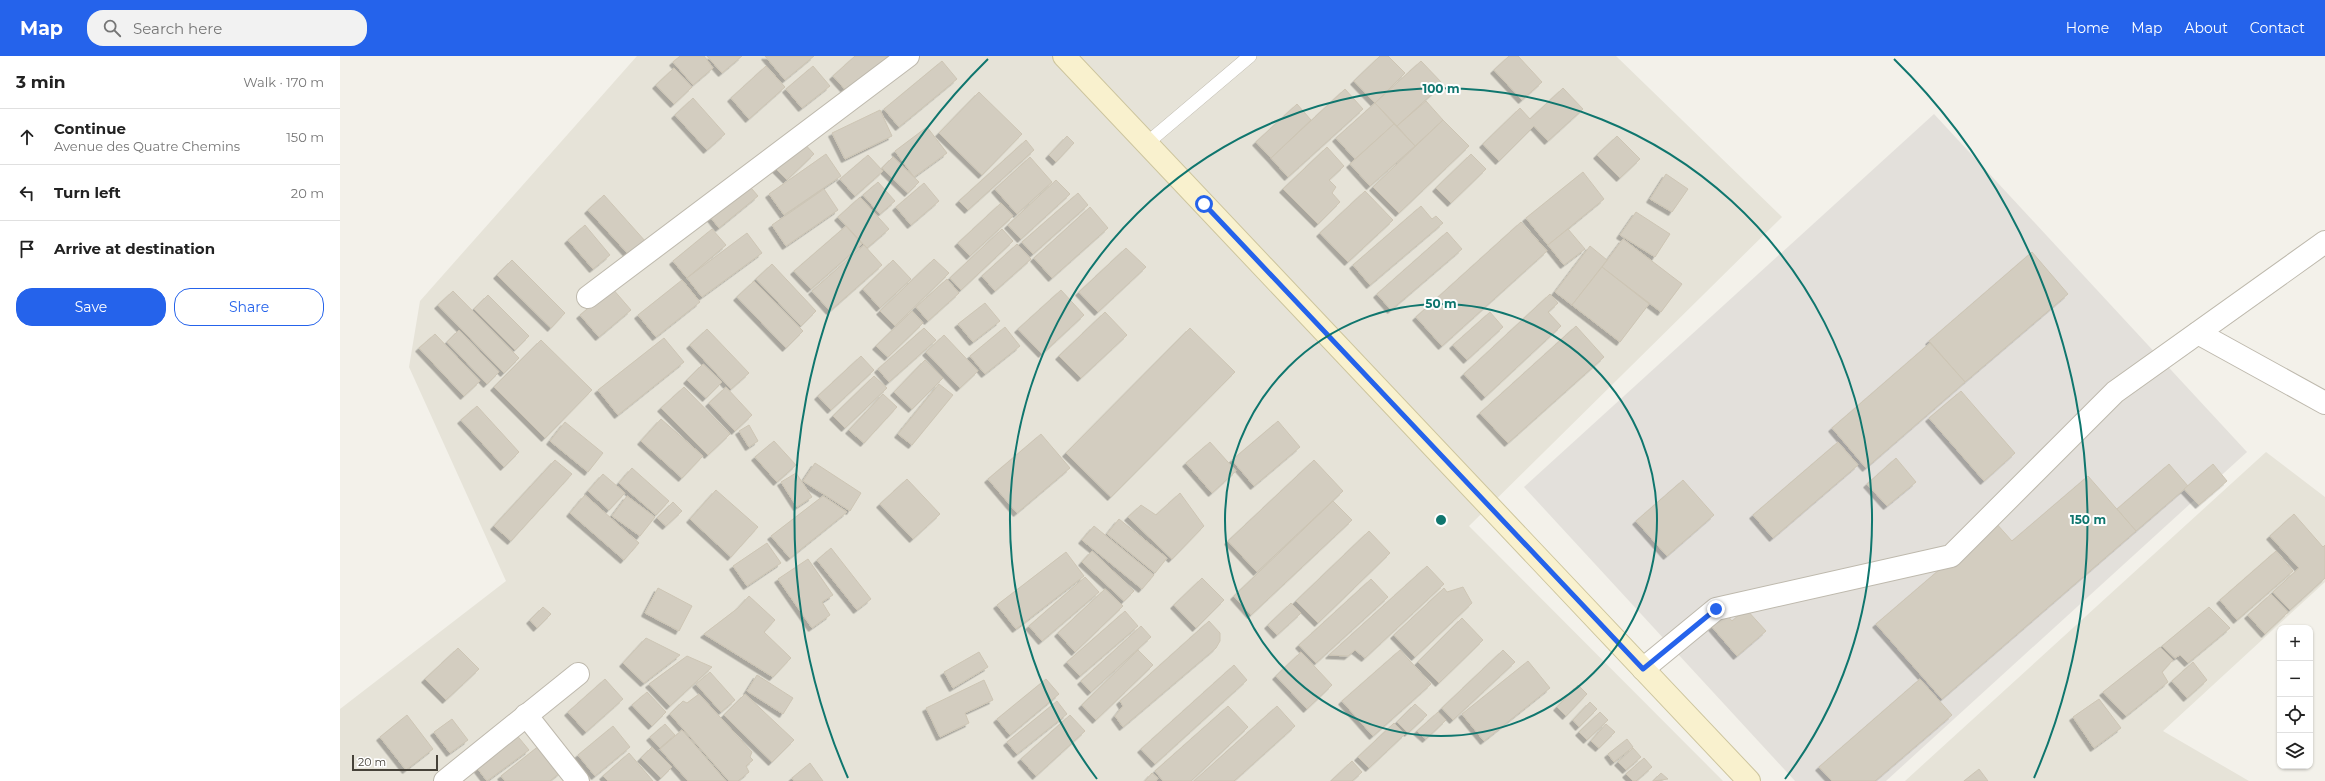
<!DOCTYPE html>
<meta charset="utf-8">
<style>
:root{--surface:#fff;--page:#f2f2f2;--text:#222;--muted:#767676;--line:#e0e0e0;--accent:#2563eb}
body{margin:0;font-family:Montserrat,sans-serif;background:var(--page);color:var(--text)}
.controls{position:absolute;right:12px;bottom:12px;display:grid;overflow:hidden;border-radius:8px;box-shadow:0 1px 3px #0004}
.controls button{width:36px;height:36px;display:grid;place-items:center;padding:0;border:0;border-bottom:1px solid var(--line);background:var(--surface);color:var(--text);font:20px sans-serif}
.scale{position:absolute;left:12px;bottom:10px;width:86px;box-sizing:border-box;padding-left:4px;border:2px solid #464239;border-top:0;font-size:11px;line-height:14px;white-space:nowrap;color:#464239;-webkit-text-stroke:3px #fff;paint-order:stroke}
.stop{position:absolute;width:12px;height:12px;margin:-9px;border:3px solid #2563eb;border-radius:50%;background:#fff}
.stop.end{background:#2563eb;border-color:#fff;box-shadow:0 1px 4px #0008}
.list{margin:0;padding:0;list-style:none}
h2{display:flex;justify-content:space-between;align-items:center;height:52px;margin:0;padding:0 16px;font-size:17px}
h2 small{font-size:13px;font-weight:400;color:var(--muted)}
.list li{display:grid;grid-template-columns:26px 1fr auto;gap:12px;align-items:center;box-sizing:border-box;height:56px;padding:0 16px;border-top:1px solid var(--line)}
.list b{display:block;font-size:15px;white-space:nowrap}
.list p{margin:0;font-size:13px;white-space:nowrap;color:var(--muted)}
.list em{font-size:13px;font-style:normal;color:var(--muted)}
.actions{display:flex;gap:8px;padding:12px 16px}
.actions a{flex:1;padding:9px 0;border:1px solid var(--accent);border-radius:16px;text-align:center;font-size:14px;color:var(--accent)}
.actions .main{background:var(--accent);color:#fff}
.icon{flex:none;width:22px;height:22px;fill:none;stroke:currentColor;stroke-width:2;stroke-linecap:round;stroke-linejoin:round}
.map{position:relative;flex:none;width:1985px;height:725px;overflow:hidden}
header{display:flex;align-items:center;gap:24px;box-sizing:border-box;height:56px;padding:0 20px;background:var(--accent);color:#fff}
header strong{font-size:19px}
nav{display:flex;gap:22px;margin-inline-start:auto;font-size:14px}
.search{width:280px;height:36px;background:var(--page);display:flex;align-items:center;gap:10px;box-sizing:border-box;padding:0 14px;border-radius:16px;color:var(--muted);font-size:15px}
main{display:flex}
aside{flex:1;background:var(--surface)}
.map>svg:first-child{display:block}
.residential{fill:#e6e3d8}
.industrial{fill:#e3e0db}
.building{fill:#d3cdc0;stroke:#cdc5b4;filter:url(#shadow)}
.lines{fill:none;stroke-linecap:round;stroke-linejoin:round}
.service-casing{stroke:#beb9ad;stroke-width:14}
.minor-casing{stroke:#beb9ad;stroke-width:24}
.secondary-casing{stroke:#cdc59e;stroke-width:24}
.service{stroke:#fff;stroke-width:13}
.minor{stroke:#fff;stroke-width:22}
.secondary{stroke:#f9f1ce;stroke-width:22}
.route{stroke:#2563eb;stroke-width:5}
.ring{fill:none;stroke:#0f766e;stroke-width:2}
.centre{fill:#0f766e;stroke:#fff;stroke-width:2}
.ring-label{font-size:12px;text-anchor:middle;font-weight:bold;fill:#0f766e;stroke:#fff;stroke-width:4;stroke-linejoin:round;paint-order:stroke}
</style>
<header>
<strong>Map</strong>
<div class="search"><svg class="icon" aria-label="search" viewBox="0 0 24 24"><circle cx="10" cy="10" r="6"/><path d="M15 15l6 6"/></svg>Search here</div>
<nav><a>Home</a><a>Map</a><a>About</a><a>Contact</a></nav>
</header>
<main>
<aside>
<h2>3 min<small>Walk · 170 m</small></h2>
<ul class="list">
<li><svg class="icon" aria-label="ahead" viewBox="0 0 24 24"><path d="M12 20V5M6 11l6-6 6 6"/></svg><div><b>Continue</b><p>Avenue des Quatre Chemins</p></div><em>150 m</em></li>
<li><svg class="icon" aria-label="left" viewBox="0 0 24 24"><path d="M17 20v-9H6M10 6l-5 5 5 5"/></svg><div><b>Turn left</b></div><em>20 m</em></li>
<li><svg class="icon" aria-label="arrive" viewBox="0 0 24 24"><path d="M6 21V4h12l-3 4 3 4H6"/></svg><div><b>Arrive at destination</b></div></li>
</ul>
<div class="actions"><a class="main">Save</a><a>Share</a></div>
</aside>
<div class="map">
<svg width="1985" height="725" viewBox="0 0 1985 725">
<defs>
<filter id="shadow"><feDropShadow dx="-3.5" dy="3.5" stdDeviation="0" flood-color="#0004"/></filter>
</defs>
<rect width="100%" height="100%" fill="#f3f1ea"/>
<g class="residential">
<polygon points="297,0 1276,0 1442,161 1129,470 1383,725 0,725 0,653 166,525 69,311 80,245"/>
<polygon points="1926,396 1985,441 1985,526 1823,675 1909,725 1565,725"/>
</g>
<polygon class="industrial" points="1594,58 1907,396 1546,725 1455,725 1184,431"/>
<g class="building">
<polygon points="340,0 364,0 373,12 353,29 333,6"/>
<polygon points="367,0 402,0 382,17"/>
<polygon points="425,0 474,0 445,24"/>
<polygon points="515,0 556,0 511,40 493,20"/>
<polygon points="1040,0 1048,0 1065,17 1035,47 1014,25"/>
<polygon points="1169,0 1178,0 1202,26 1182,44 1154,14"/>
<polygon points="602,5 617,23 559,71 544,53"/>
<polygon points="1081,5 1103,28 1057,70 1035,47"/>
<polygon points="426,10 445,31 409,63 391,42"/>
<polygon points="473,10 490,30 462,52 446,33"/>
<polygon points="334,12 352,31 334,48 316,29"/>
<polygon points="1223,32 1243,53 1208,85 1194,70 1159,105 1143,88 1180,52 1190,63"/>
<polygon points="1005,33 1023,53 948,121 931,102"/>
<polygon points="639,36 682,78 642,119 599,77"/>
<polygon points="353,42 385,78 367,94 335,59"/>
<polygon points="1086,45 1103,64 1075,90 1057,70"/>
<polygon points="1035,47 1054,68 1015,103 996,82"/>
<polygon points="957,48 971,64 931,102 916,86"/>
<polygon points="540,54 552,80 505,103 492,77"/>
<polygon points="1103,64 1129,90 1059,157 1033,131"/>
<polygon points="1054,68 1075,90 1030,130 1010,108"/>
<polygon points="587,71 607,97 574,121 555,95"/>
<polygon points="727,80 734,87 716,106 709,99"/>
<polygon points="1277,80 1300,103 1280,122 1257,99"/>
<polygon points="461,84 474,98 447,124 434,111"/>
<polygon points="686,84 694,94 628,154 619,145"/>
<polygon points="987,91 1004,110 989,124 996,131 992,137 1000,146 978,168 943,133"/>
<polygon points="486,98 501,120 444,159 429,138"/>
<polygon points="1131,98 1146,113 1111,147 1096,132"/>
<polygon points="528,99 543,115 515,140 500,123"/>
<polygon points="553,101 579,126 568,137 542,112"/>
<polygon points="690,101 712,126 677,158 655,133"/>
<polygon points="1243,116 1264,143 1208,189 1186,162"/>
<polygon points="1326,118 1348,133 1332,156 1310,143"/>
<polygon points="716,124 730,138 681,183 668,169"/>
<polygon points="406,126 418,140 379,172 368,158"/>
<polygon points="538,126 555,145 540,158 523,139"/>
<polygon points="584,127 599,145 571,169 556,151"/>
<polygon points="484,133 498,154 446,190 432,169"/>
<polygon points="1025,135 1053,164 1008,206 980,177"/>
<polygon points="738,137 748,149 693,198 682,186"/>
<polygon points="264,139 306,186 290,200 248,154"/>
<polygon points="520,141 549,173 527,192 498,161"/>
<polygon points="661,147 673,160 630,200 618,187"/>
<polygon points="1081,150 1092,163 1096,160 1103,167 1030,229 1013,209"/>
<polygon points="750,151 768,172 712,222 694,202"/>
<polygon points="1296,156 1330,178 1315,201 1280,179"/>
<polygon points="1181,166 1207,195 1102,290 1076,261"/>
<polygon points="245,169 270,199 253,213 228,184"/>
<polygon points="506,170 522,188 471,233 454,215"/>
<polygon points="372,173 386,189 347,222 333,205"/>
<polygon points="662,173 673,185 621,234 610,222"/>
<polygon points="1228,173 1245,193 1224,209 1208,189"/>
<polygon points="1107,176 1122,193 1051,254 1037,238"/>
<polygon points="407,177 422,197 362,241 347,222"/>
<polygon points="1283,183 1342,228 1321,256 1262,211"/>
<polygon points="677,188 691,203 655,235 642,220"/>
<polygon points="524,189 542,209 490,255 472,235"/>
<polygon points="1250,190 1267,204 1232,249 1215,236"/>
<polygon points="786,192 806,211 758,256 739,236"/>
<polygon points="1692,196 1728,238 1625,326 1589,285"/>
<polygon points="594,203 609,217 555,270 540,255"/>
<polygon points="172,204 225,257 211,272 157,219"/>
<polygon points="553,204 571,223 540,252 523,233"/>
<polygon points="432,208 476,255 461,270 416,223"/>
<polygon points="1262,211 1309,248 1280,286 1232,249"/>
<polygon points="607,223 619,237 588,265 576,251"/>
<polygon points="342,224 360,246 316,281 298,259"/>
<polygon points="414,225 463,275 446,292 397,241"/>
<polygon points="272,232 291,254 259,281 240,259"/>
<polygon points="721,234 744,259 702,298 678,273"/>
<polygon points="113,235 179,302 164,317 98,249"/>
<polygon points="1210,238 1218,247 1208,256 1221,270 1145,341 1124,318"/>
<polygon points="148,239 189,280 175,294 134,253"/>
<polygon points="645,247 660,265 633,286 618,268"/>
<polygon points="572,255 583,267 548,301 536,290"/>
<polygon points="765,256 787,279 741,322 719,300"/>
<polygon points="1150,256 1163,271 1127,304 1113,289"/>
<polygon points="1236,270 1264,301 1168,387 1140,357"/>
<polygon points="665,271 680,290 645,318 630,300"/>
<polygon points="584,272 596,284 549,326 538,313"/>
<polygon points="850,272 895,316 771,441 726,397"/>
<polygon points="367,273 409,317 391,333 350,289"/>
<polygon points="119,274 159,316 147,328 107,286"/>
<polygon points="95,278 140,325 124,340 79,292"/>
<polygon points="604,279 638,315 620,332 586,296"/>
<polygon points="324,282 344,306 278,359 258,334"/>
<polygon points="201,284 252,334 205,382 154,331"/>
<polygon points="1590,287 1625,326 1526,412 1492,372"/>
<polygon points="521,300 534,314 491,354 478,340"/>
<polygon points="585,304 603,322 572,353 554,336"/>
<polygon points="363,308 382,326 366,342 347,324"/>
<polygon points="534,320 547,332 505,372 493,360"/>
<polygon points="599,328 613,339 572,389 558,378"/>
<polygon points="344,331 390,378 368,399 321,352"/>
<polygon points="386,331 412,359 395,375 369,347"/>
<polygon points="1621,335 1675,397 1644,425 1589,362"/>
<polygon points="543,338 557,351 524,387 509,374"/>
<polygon points="137,350 179,396 164,411 121,364"/>
<polygon points="321,363 363,400 342,422 301,385"/>
<polygon points="938,365 960,391 914,430 892,404"/>
<polygon points="225,366 263,397 248,416 210,385"/>
<polygon points="409,369 418,385 409,391 399,375"/>
<polygon points="701,378 730,412 677,457 648,423"/>
<polygon points="434,385 456,409 437,426 415,401"/>
<polygon points="870,386 896,415 872,437 846,407"/>
<polygon points="1498,386 1518,409 1433,482 1413,459"/>
<polygon points="1556,402 1576,426 1547,450 1527,428"/>
<polygon points="215,404 232,418 171,485 154,470"/>
<polygon points="974,404 1003,435 917,516 888,485"/>
<polygon points="475,407 521,437 510,455 463,425"/>
<polygon points="1829,408 1848,430 1796,475 1777,453"/>
<polygon points="1873,408 1887,425 1859,449 1844,433"/>
<polygon points="292,412 329,445 316,459 279,427"/>
<polygon points="456,417 472,441 457,451 441,426"/>
<polygon points="263,418 285,437 269,454 248,435"/>
<polygon points="1748,420 1796,475 1602,643 1536,568 1655,466 1672,485"/>
<polygon points="567,423 600,458 573,483 540,448"/>
<polygon points="1343,424 1374,459 1327,500 1296,465"/>
<polygon points="376,434 418,471 391,501 350,463"/>
<polygon points="840,437 864,470 832,503 788,461 801,449 816,459"/>
<polygon points="245,439 299,487 284,504 230,457"/>
<polygon points="287,440 315,461 300,480 272,460"/>
<polygon points="483,440 507,456 450,502 431,480"/>
<polygon points="993,445 1012,464 911,559 894,540"/>
<polygon points="333,446 342,455 326,470 317,462"/>
<polygon points="1954,458 1983,491 1985,489 1985,522 1950,554 1933,536 1959,512 1930,480"/>
<polygon points="779,463 827,502 815,517 767,478"/>
<polygon points="754,470 814,519 802,533 742,484"/>
<polygon points="1029,475 1050,497 978,567 956,545"/>
<polygon points="427,487 441,507 407,530 393,510"/>
<polygon points="491,492 531,543 517,554 477,504"/>
<polygon points="752,495 794,535 784,545 742,506"/>
<polygon points="1936,495 1953,515 1897,564 1880,544"/>
<polygon points="726,496 744,520 676,573 657,549"/>
<polygon points="468,503 493,539 482,546 490,559 472,572 438,523"/>
<polygon points="1087,510 1104,528 1025,602 1015,594 1008,600 989,599"/>
<polygon points="745,521 759,536 702,585 689,570"/>
<polygon points="862,522 884,544 856,572 834,549"/>
<polygon points="1031,523 1048,541 976,607 959,589"/>
<polygon points="1123,531 1132,547 1075,601 1054,579 1104,532 1107,536"/>
<polygon points="318,532 352,550 339,575 305,557"/>
<polygon points="765,533 783,550 735,596 718,577"/>
<polygon points="1931,538 1948,556 1925,578 1908,559"/>
<polygon points="409,540 435,564 424,576 451,602 433,621 364,578 398,552"/>
<polygon points="951,547 961,557 937,579 928,569"/>
<polygon points="203,551 211,558 197,572 190,564"/>
<polygon points="1869,551 1890,572 1848,607 1840,599 1835,602 1822,590"/>
<polygon points="1406,553 1426,575 1397,600 1372,571 1386,558 1392,565"/>
<polygon points="785,555 798,570 740,620 727,606"/>
<polygon points="1122,562 1143,584 1099,627 1078,606"/>
<polygon points="869,565 880,577 880,585 876,592 783,671 775,660 783,650 780,645"/>
<polygon points="801,570 811,581 751,636 741,625"/>
<polygon points="306,582 340,599 304,627 283,607"/>
<polygon points="1820,591 1833,604 1822,616 1828,626 1786,660 1763,636"/>
<polygon points="118,592 139,613 106,644 85,623"/>
<polygon points="798,594 813,609 756,664 742,649"/>
<polygon points="1060,594 1091,628 1033,680 1002,645"/>
<polygon points="1163,594 1175,606 1113,664 1102,652"/>
<polygon points="639,596 648,611 613,632 604,616"/>
<polygon points="961,596 992,629 967,653 936,620"/>
<polygon points="347,600 372,611 330,650 309,628"/>
<polygon points="1188,605 1210,632 1144,685 1122,658"/>
<polygon points="1853,606 1867,624 1847,642 1832,625"/>
<polygon points="894,609 907,624 815,708 801,693"/>
<polygon points="370,616 395,644 381,656 356,628"/>
<polygon points="417,619 453,642 443,658 407,635"/>
<polygon points="265,623 283,643 246,676 228,656"/>
<polygon points="706,623 719,638 670,679 657,663"/>
<polygon points="1580,623 1612,659 1535,725 1492,725 1479,711"/>
<polygon points="644,624 653,644 625,657 629,667 600,681 586,652"/>
<polygon points="1238,629 1247,638 1226,660 1217,651"/>
<polygon points="307,636 326,656 312,670 292,649"/>
<polygon points="359,638 412,696 410,701 413,704 406,710 409,716 398,725 389,725 330,658 343,645 347,647"/>
<polygon points="405,638 454,684 432,706 384,659"/>
<polygon points="1759,643 1781,672 1754,692 1733,661"/>
<polygon points="717,645 727,658 677,698 667,686"/>
<polygon points="1250,646 1257,653 1239,671 1233,664"/>
<polygon points="1075,648 1087,659 1068,677 1057,666"/>
<polygon points="888,650 908,671 851,725 823,725 815,715"/>
<polygon points="937,650 955,670 894,725 854,725"/>
<polygon points="1098,656 1106,664 1086,683 1077,675"/>
<polygon points="1260,656 1268,664 1247,684 1239,676"/>
<polygon points="67,659 93,693 66,714 40,681"/>
<polygon points="730,659 745,675 696,720 681,703"/>
<polygon points="112,663 128,684 110,697 94,676"/>
<polygon points="1054,667 1065,678 1029,712 1018,701"/>
<polygon points="325,668 335,679 320,692 310,681"/>
<polygon points="1266,668 1275,676 1259,692 1251,685"/>
<polygon points="273,670 290,691 255,720 238,699"/>
<polygon points="342,674 386,725 348,725 320,693"/>
<polygon points="175,677 189,694 147,725 134,708"/>
<polygon points="1287,683 1293,691 1274,706 1268,698"/>
<polygon points="200,689 222,715 210,725 165,725 161,720"/>
<polygon points="312,691 332,711 321,722 301,702"/>
<polygon points="1293,692 1301,701 1286,714 1278,706"/>
<polygon points="289,697 313,725 268,725 263,720"/>
<polygon points="1304,702 1312,711 1296,725 1293,725 1286,718"/>
<polygon points="1012,705 1022,716 1012,725 991,725"/>
<polygon points="470,707 483,725 454,725 452,722"/>
<polygon points="1639,713 1648,725 1624,725"/>
<polygon points="812,717 818,722 816,725 805,725"/>
<polygon points="1321,717 1328,723 1313,725"/>
</g>
<g class="lines">
<defs>
<polyline id="service" points="806,88 910,0"/>
<g id="minor">
<polyline points="248,241 568,0"/>
<polyline points="1858,277 1985,347"/>
<polyline points="1303,613 1376,553 1611,500 1775,336 1985,186"/>
<polyline points="186,659 238,725"/>
<polyline points="105,725 238,618"/>
</g>
<polyline id="secondary" points="724,0 1409,725"/>
</defs>
<use href="#service" class="service-casing"/>
<use href="#minor" class="minor-casing"/>
<use href="#secondary" class="secondary-casing"/>
<use href="#service" class="service"/>
<use href="#minor" class="minor"/>
<use href="#secondary" class="secondary"/>
</g>
<g class="lines">
<polyline class="route" points="864,148 1303,613 1376,553"/>
</g>
<g class="ring">
<circle cx="1101" cy="464" r="216"/>
<path d="M757 723A431 431 0 1 1 1445 723"/>
<path d="M508 722A647 647 0 0 1 648 3M1554 3A647 647 0 0 1 1694 722"/>
</g>
<circle cx="1101" cy="464" r="6" class="centre"/>
<g class="ring-label">
<text x="1101" y="37">100 m</text>
<text x="1101" y="252">50 m</text>
<text x="1748" y="468">150 m</text>
</g>
</svg>
<div class="controls">
<button>+</button>
<button>−</button>
<button><svg class="icon" aria-label="locate" viewBox="0 0 24 24"><circle cx="12" cy="12" r="6"/><path d="M12 2v4M12 18v4M2 12h4M18 12h4"/></svg></button>
<button><svg class="icon" aria-label="layers" viewBox="0 0 24 24"><path d="M12 4l9 5-9 5-9-5zM3 14l9 5 9-5"/></svg></button>
</div>
<div class="scale">20 m</div>
<div class="stop" style="left:864px;top:148px"></div>
<div class="stop end" style="left:1376px;top:553px"></div>
</div>
</main>
